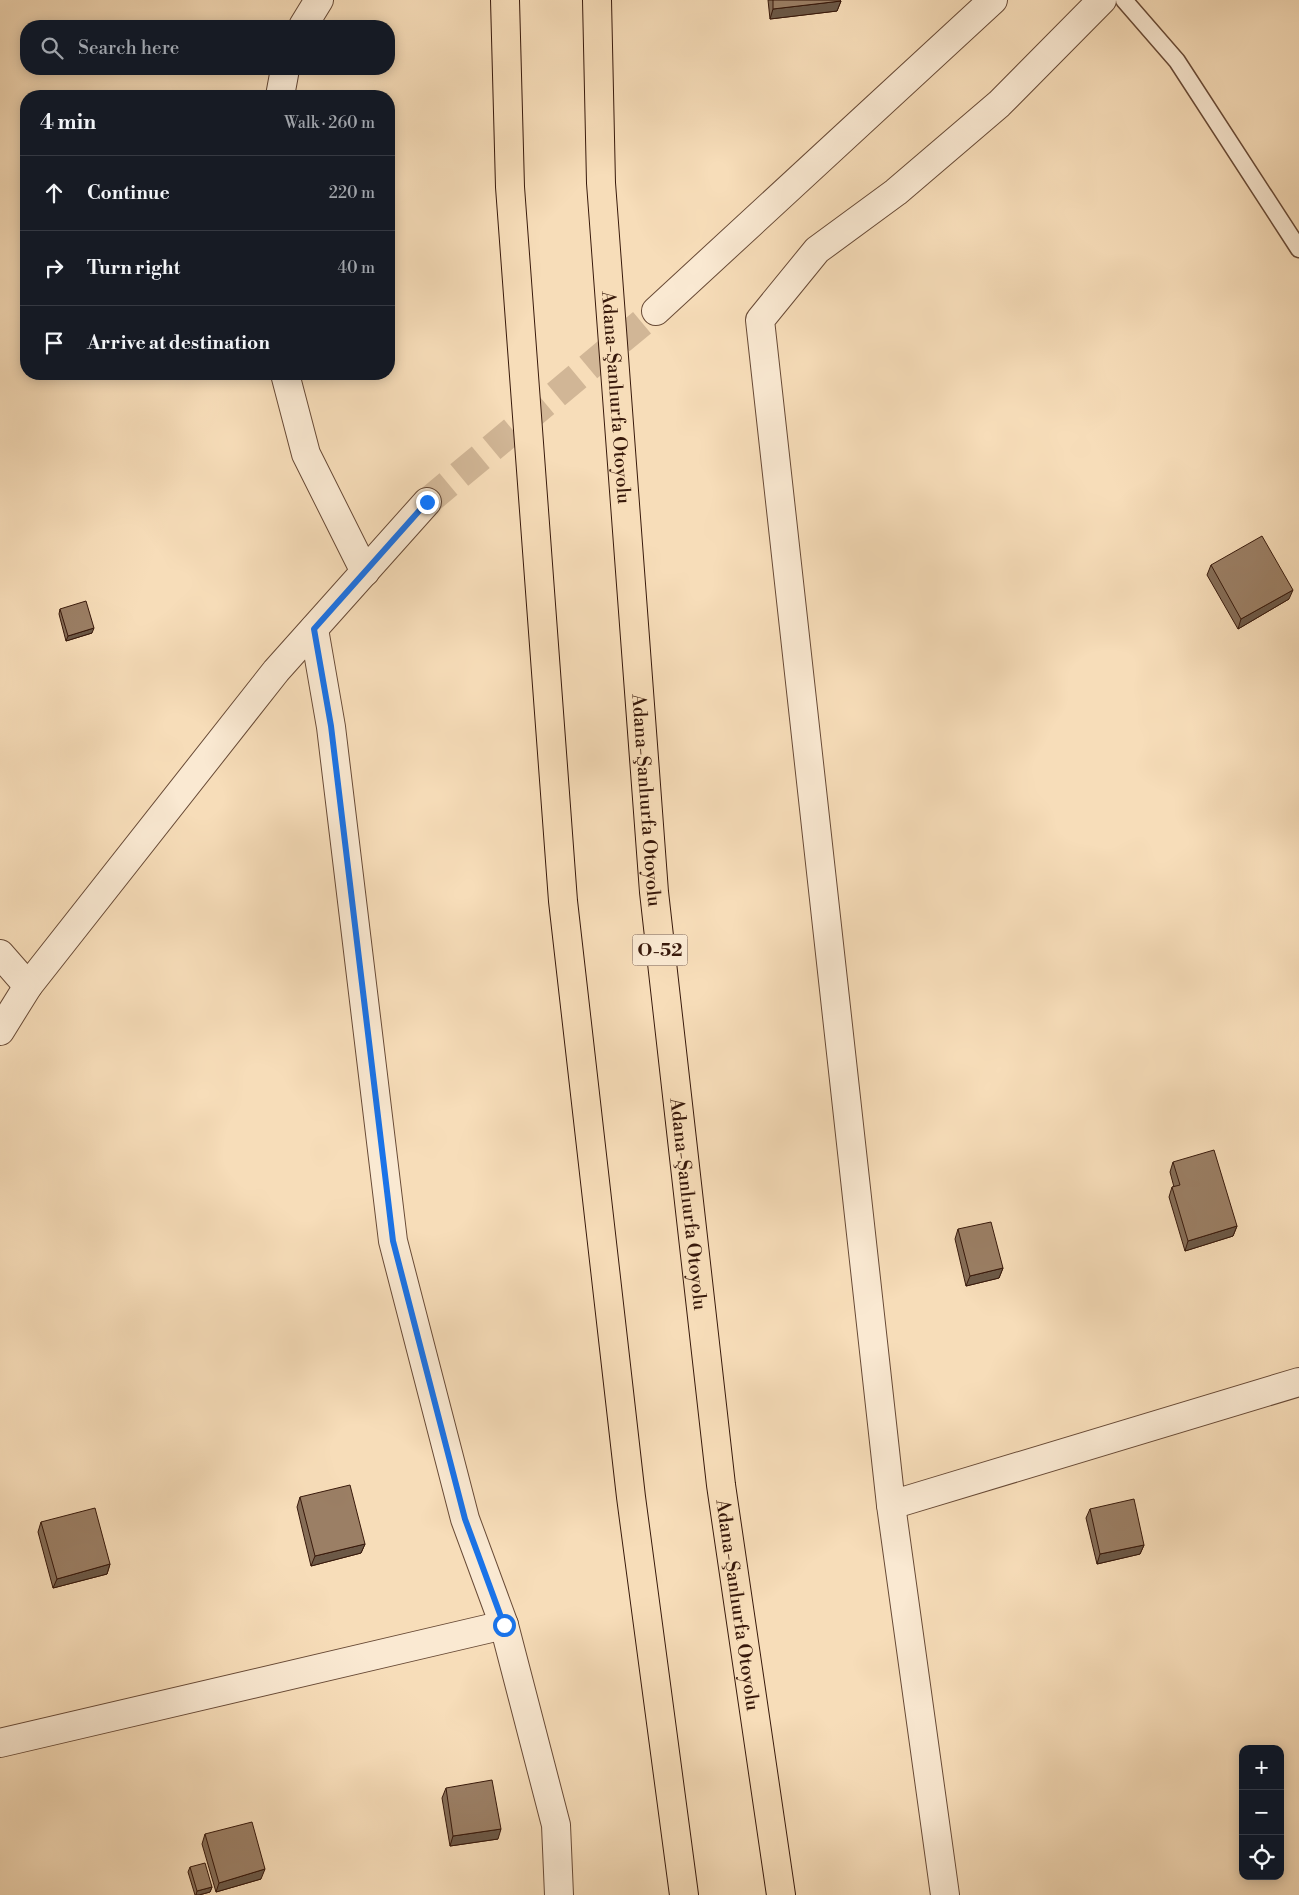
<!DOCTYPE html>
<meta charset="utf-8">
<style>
:root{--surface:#171b24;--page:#242831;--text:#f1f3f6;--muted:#9ea1a6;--line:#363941}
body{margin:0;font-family:"Libre Bodoni",serif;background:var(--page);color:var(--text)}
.controls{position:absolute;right:15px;bottom:15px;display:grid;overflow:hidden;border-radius:10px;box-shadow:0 2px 12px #0003}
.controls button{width:45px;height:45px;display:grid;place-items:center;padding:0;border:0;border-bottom:1px solid var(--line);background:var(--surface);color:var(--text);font:25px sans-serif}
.stop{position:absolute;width:15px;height:15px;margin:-11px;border:4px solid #1a73e8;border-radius:50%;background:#fff}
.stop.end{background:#1a73e8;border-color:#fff;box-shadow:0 1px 5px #0008}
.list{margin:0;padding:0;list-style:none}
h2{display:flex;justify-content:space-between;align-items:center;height:65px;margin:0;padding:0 20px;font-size:21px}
h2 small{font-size:16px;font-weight:400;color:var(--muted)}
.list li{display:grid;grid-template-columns:32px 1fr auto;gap:15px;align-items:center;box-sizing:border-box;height:75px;padding:0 20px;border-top:1px solid var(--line)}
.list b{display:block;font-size:19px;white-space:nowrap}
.list em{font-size:16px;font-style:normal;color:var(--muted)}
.icon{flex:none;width:28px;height:28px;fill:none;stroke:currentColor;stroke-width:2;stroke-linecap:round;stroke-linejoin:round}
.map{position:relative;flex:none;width:1299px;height:1895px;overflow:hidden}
.search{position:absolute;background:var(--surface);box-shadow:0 2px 12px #0003;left:20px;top:20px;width:375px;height:55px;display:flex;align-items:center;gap:12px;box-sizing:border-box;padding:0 18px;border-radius:20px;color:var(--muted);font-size:19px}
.panel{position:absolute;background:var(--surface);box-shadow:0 2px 12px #0003;left:20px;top:90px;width:375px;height:290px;border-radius:20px}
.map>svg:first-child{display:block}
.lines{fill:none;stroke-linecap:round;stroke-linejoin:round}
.minor-tunnel{stroke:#d1b696;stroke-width:28;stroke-dasharray:28 14;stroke-linecap:butt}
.service-casing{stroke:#684a36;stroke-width:19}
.minor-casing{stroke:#684a36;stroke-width:30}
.motorway-casing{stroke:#38190b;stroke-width:30}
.service{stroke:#fae9d2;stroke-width:16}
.minor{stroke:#fae9d2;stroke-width:28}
.motorway{stroke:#f7ddb9;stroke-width:28}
.wall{fill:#856d57;stroke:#38190b}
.shaded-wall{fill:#6c5947;stroke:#38190b}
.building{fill:#9b7f65;stroke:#38190b}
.route{stroke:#1a73e8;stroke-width:6}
.labels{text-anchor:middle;stroke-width:5;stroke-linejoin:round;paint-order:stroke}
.shield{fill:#fae9d2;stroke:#725747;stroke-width:1}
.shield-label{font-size:18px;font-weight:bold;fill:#38190b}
.street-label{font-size:19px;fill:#38190b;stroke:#fae9d2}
</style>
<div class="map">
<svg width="1299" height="1895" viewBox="0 0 1299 1895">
<rect width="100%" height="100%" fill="#f7ddb9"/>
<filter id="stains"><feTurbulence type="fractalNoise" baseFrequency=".004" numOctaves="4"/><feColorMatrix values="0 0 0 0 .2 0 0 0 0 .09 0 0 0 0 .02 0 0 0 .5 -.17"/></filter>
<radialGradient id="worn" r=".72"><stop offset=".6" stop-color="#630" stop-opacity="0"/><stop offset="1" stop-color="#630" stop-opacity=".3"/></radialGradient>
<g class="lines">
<polyline class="minor-tunnel" points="427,502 656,311"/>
<defs>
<polyline id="service" points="1124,0 1177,61 1299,249"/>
<g id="minor">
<polyline points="303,26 319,0"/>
<polyline points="280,96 285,69"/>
<polyline points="656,311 993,0"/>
<polyline points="285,374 306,454 365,572"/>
<polyline points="314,629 331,727 393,1241 465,1519 504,1625 556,1825 559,1895"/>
<polyline points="0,954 28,986"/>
<polyline points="0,1031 28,986 276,671 427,502"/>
<polyline points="891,1505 1299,1382"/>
<polyline points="0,1743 504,1625"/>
<polyline points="945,1895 891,1505 760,320 817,250 896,192 999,104 1102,0"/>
</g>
<g id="motorway">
<polyline points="505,0 510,187 563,901 631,1497 684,1895"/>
<path id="s1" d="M597 0 601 183 654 892 721 1485 781 1895"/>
</g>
</defs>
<use href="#service" class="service-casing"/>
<use href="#minor" class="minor-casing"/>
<use href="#motorway" class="motorway-casing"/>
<use href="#service" class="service"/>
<use href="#minor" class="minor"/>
<use href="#motorway" class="motorway"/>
</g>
<g class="wall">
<polygon points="768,0 840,0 841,1 837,11 770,19"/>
<polygon points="1211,565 1289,599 1238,629 1207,575"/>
<polygon points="60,609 92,633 66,641 59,614"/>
<polygon points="1173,1162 1237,1226 1233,1236 1185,1251 1169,1197 1172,1187 1174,1187 1170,1172"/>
<polygon points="958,1229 1003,1268 999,1278 966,1286 955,1239"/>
<polygon points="300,1497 365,1544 361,1553 311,1566 297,1507"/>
<polygon points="1090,1509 1144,1545 1140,1554 1097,1564 1086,1518"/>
<polygon points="41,1522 110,1564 107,1574 53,1588 38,1532"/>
<polygon points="446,1788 498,1839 450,1846 442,1798"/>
<polygon points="205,1834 261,1879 216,1892 202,1844"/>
<polygon points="190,1867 212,1887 210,1892 199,1895 195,1895 188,1872"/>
</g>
<g class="shaded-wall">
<polygon points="841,1 837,11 770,19 773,9"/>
<polygon points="1293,590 1289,599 1238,629 1241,619"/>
<polygon points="94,628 92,633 66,641 68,636"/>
<polygon points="1237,1226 1233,1236 1185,1251 1188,1241"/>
<polygon points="1003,1268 999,1278 966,1286 970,1276"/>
<polygon points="365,1544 361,1553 311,1566 315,1556"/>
<polygon points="1144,1545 1140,1554 1097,1564 1100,1554"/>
<polygon points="110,1564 107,1574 53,1588 57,1579"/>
<polygon points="501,1829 498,1839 450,1846 453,1836"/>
<polygon points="265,1869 261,1879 216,1892 219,1883"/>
<polygon points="212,1887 210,1892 199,1895 196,1895 197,1891"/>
</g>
<g class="building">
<polygon points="773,0 840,0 841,1 773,9"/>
<polygon points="1262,536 1293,590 1241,619 1211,565"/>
<polygon points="86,601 94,628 68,636 60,609"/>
<polygon points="1214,1150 1237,1226 1188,1241 1172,1187 1180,1185 1173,1162"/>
<polygon points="991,1222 1003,1268 970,1276 958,1229"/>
<polygon points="350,1485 365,1544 315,1556 300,1497"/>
<polygon points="1134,1499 1144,1545 1100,1554 1090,1509"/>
<polygon points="95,1508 110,1564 57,1579 41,1522"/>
<polygon points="492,1780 501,1829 453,1836 446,1788"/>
<polygon points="252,1822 265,1869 219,1883 205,1834"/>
<polygon points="205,1863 212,1887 197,1891 190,1867"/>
</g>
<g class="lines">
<polyline class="route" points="427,502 314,629 331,726 393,1241 465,1519 504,1625"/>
</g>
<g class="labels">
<rect class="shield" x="632.5" y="934.5" width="55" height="31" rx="4"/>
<g class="shield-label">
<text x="660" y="956">O-52</text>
</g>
<g class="street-label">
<text dy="7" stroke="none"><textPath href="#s1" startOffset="398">Adana-Şanlıurfa Otoyolu</textPath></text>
<text dy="7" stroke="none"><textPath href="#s1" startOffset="802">Adana-Şanlıurfa Otoyolu</textPath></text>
<text dy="7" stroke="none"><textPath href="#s1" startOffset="1208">Adana-Şanlıurfa Otoyolu</textPath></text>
<text dy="7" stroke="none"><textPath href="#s1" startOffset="1612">Adana-Şanlıurfa Otoyolu</textPath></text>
</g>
</g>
<rect width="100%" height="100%" filter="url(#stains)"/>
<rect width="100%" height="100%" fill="url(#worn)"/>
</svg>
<div class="controls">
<button>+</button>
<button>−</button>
<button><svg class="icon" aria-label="locate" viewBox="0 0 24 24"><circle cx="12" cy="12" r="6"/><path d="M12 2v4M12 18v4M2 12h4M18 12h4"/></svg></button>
</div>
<div class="stop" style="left:504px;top:1625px"></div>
<div class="stop end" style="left:427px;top:502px"></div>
<div class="search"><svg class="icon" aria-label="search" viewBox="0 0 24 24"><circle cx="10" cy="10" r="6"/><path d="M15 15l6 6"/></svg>Search here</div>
<section class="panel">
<h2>4 min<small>Walk · 260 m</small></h2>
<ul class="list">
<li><svg class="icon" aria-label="ahead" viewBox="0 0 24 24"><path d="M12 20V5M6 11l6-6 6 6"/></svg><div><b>Continue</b></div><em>220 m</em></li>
<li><svg class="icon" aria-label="right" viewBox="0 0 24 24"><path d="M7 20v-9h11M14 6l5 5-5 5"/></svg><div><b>Turn right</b></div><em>40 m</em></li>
<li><svg class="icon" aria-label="arrive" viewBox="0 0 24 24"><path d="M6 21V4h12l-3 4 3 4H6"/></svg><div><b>Arrive at destination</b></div></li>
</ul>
</section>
</div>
